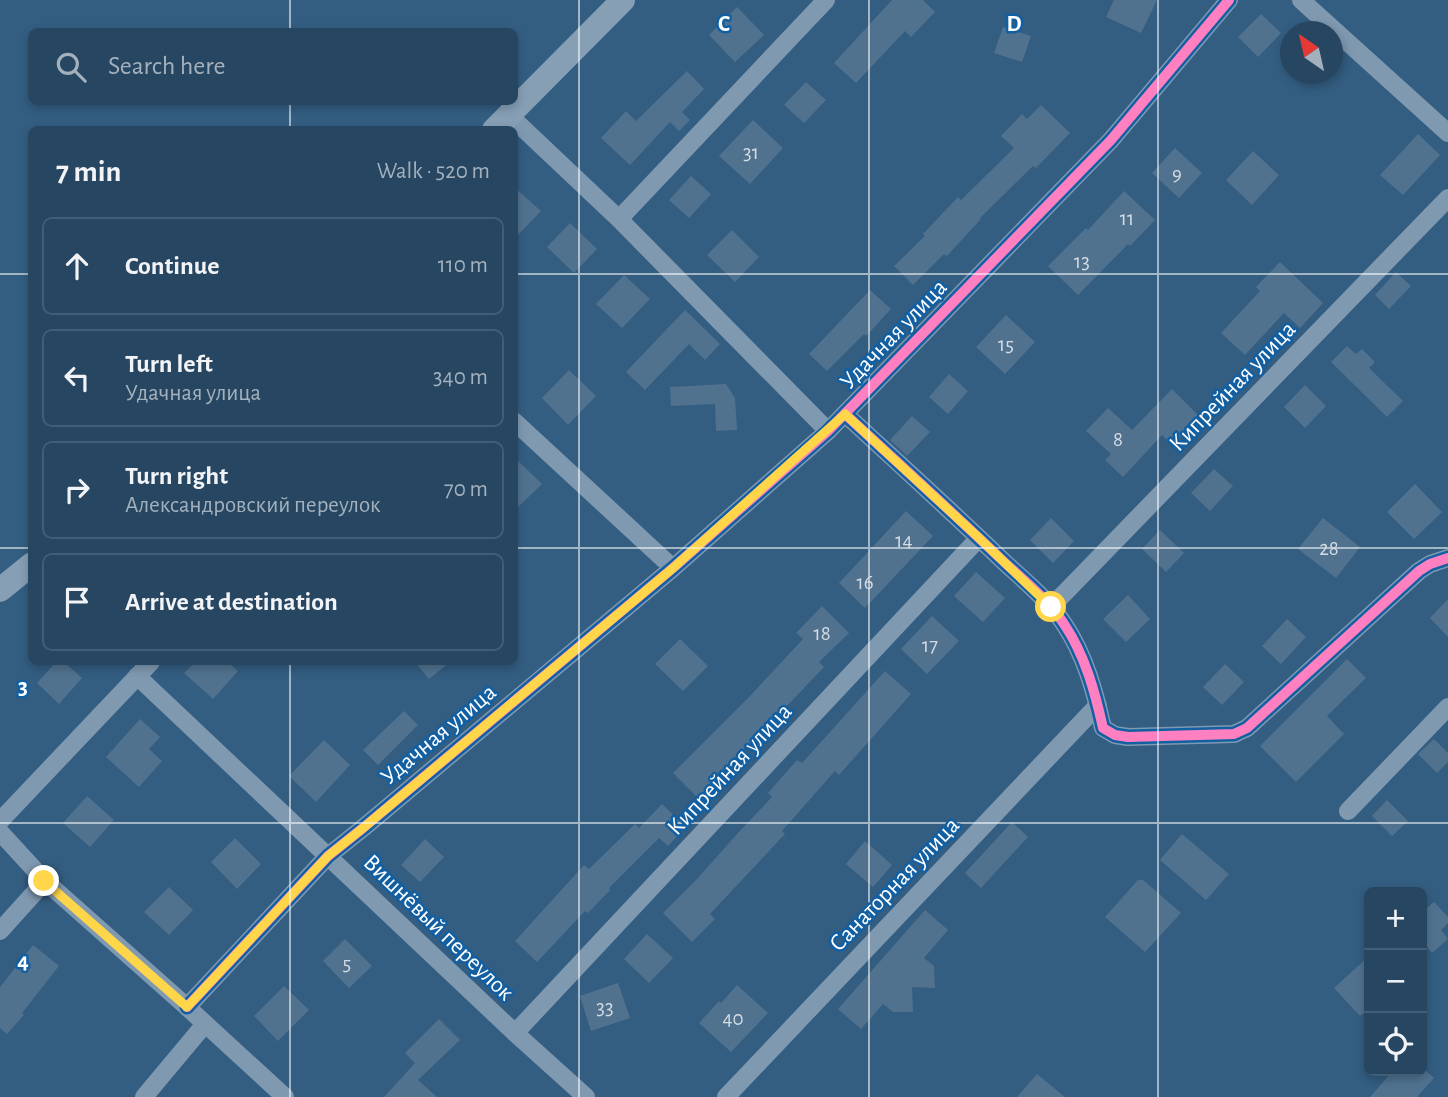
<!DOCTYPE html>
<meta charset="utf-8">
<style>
:root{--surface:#264661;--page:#2e4d67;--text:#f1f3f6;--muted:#a4b1bd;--line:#425e76}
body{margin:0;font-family:"Alegreya Sans",sans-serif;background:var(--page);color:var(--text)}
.controls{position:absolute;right:21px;bottom:21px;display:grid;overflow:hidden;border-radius:10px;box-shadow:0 4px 10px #0003}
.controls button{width:63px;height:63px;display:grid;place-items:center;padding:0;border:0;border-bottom:2px solid var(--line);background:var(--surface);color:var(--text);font:35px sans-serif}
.compass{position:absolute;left:1280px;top:21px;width:63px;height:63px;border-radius:50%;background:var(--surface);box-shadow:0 4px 10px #0003;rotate:326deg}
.stop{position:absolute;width:21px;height:21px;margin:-16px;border:5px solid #ffd54a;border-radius:50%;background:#fff}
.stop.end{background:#ffd54a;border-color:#fff;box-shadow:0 2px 7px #0008}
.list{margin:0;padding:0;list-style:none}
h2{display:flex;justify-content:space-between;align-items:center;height:91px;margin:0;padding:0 28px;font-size:30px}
h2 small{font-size:23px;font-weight:400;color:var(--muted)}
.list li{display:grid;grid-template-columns:46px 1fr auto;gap:21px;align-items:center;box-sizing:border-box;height:98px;margin:0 14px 14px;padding:0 14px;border:2px solid var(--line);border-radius:10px}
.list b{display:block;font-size:26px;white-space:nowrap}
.list p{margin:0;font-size:23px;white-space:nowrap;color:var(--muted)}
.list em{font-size:23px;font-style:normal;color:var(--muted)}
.icon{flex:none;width:38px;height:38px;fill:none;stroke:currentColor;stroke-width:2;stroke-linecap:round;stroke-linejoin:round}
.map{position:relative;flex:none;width:1448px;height:1097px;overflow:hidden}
.search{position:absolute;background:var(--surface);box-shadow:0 4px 10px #0003;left:28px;top:28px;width:490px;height:77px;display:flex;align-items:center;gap:18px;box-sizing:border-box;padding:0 24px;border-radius:10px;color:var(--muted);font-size:26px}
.panel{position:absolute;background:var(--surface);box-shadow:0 4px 10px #0003;left:28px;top:126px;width:490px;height:539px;border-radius:10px}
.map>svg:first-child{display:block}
.building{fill:#51728f}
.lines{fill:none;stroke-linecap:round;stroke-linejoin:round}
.street{stroke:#7f99b1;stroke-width:18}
.secondary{stroke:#869fb5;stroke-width:24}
.cycleway-casing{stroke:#125fa2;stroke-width:15}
.cycleway{stroke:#ff80c0;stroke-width:10}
.route{stroke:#ffd54a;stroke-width:9}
.grid{fill:none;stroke:#fff;stroke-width:2;stroke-opacity:0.55}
.labels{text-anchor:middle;stroke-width:5;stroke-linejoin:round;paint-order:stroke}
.number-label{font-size:21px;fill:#d4dce3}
.street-label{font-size:24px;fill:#fff;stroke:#125fa2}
.grid-label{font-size:23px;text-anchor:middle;font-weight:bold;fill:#fff;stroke:#125fa2;stroke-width:5;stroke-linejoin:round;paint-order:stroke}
</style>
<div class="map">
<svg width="1448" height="1097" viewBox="0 0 1448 1097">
<rect width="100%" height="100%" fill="#335d81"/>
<g class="building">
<polygon points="892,0 923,0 935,12 911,37 905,31 856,83 834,63"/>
<polygon points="1114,0 1157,0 1141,33 1106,17"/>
<polygon points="737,7 764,35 735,62 709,35"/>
<polygon points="1261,14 1281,33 1258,57 1238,37"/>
<polygon points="1003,27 1031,36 1022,62 994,53"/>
<polygon points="687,71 704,89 682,112 690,120 679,131 670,122 630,165 601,138 626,111 636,121"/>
<polygon points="806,82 826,100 804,123 784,105"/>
<polygon points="1041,105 1070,133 1036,168 1033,166 980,218 981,219 947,256 944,254 913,285 894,266 925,236 923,234 958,197 961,200 1014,148 1001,136 1022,114 1027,119"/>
<polygon points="753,120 783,148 750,184 719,156"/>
<polygon points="1418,134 1440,155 1403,195 1380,175"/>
<polygon points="1175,148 1202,173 1179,198 1152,173"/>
<polygon points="1253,151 1279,175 1252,205 1226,180"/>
<polygon points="691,176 711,194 689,218 669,200"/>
<polygon points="514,187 541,211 514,239"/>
<polygon points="1124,191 1155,220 1130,246 1128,244 1078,295 1048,266 1086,228 1088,230"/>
<polygon points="570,223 597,249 574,273 547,247"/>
<polygon points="732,230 759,257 735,282 707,255"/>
<polygon points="1280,262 1323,303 1300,328 1284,313 1245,355 1221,333 1260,291 1256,287"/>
<polygon points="1396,272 1411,286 1389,309 1375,295"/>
<polygon points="624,275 650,299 622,328 596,304"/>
<polygon points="870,290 891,309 866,336 864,334 827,371 809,354"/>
<polygon points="685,310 720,344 705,360 689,344 645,390 626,372"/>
<polygon points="1006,315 1035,342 1005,374 976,347"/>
<polygon points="1347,346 1356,354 1362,349 1375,362 1369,368 1403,401 1387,417 1331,362"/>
<polygon points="569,370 596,396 568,425 542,398"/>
<polygon points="949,374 968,391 948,414 929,397"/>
<polygon points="726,384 735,398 737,430 716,431 715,404 671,406 670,387"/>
<polygon points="1305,385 1326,406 1305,428 1284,407"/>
<polygon points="1172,389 1200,417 1172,445 1162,435 1123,477 1105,460 1111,454 1086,431 1108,408 1132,430"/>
<polygon points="912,416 930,432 907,456 890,440"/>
<polygon points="514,457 542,484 514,511"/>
<polygon points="1214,469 1233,486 1210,511 1191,493"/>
<polygon points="1415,484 1442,512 1414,539 1387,512"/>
<polygon points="906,511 933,536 865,608 839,583"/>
<polygon points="1051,518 1074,541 1053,563 1030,540"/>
<polygon points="1323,518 1360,547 1336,578 1298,549"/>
<polygon points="1160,530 1184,553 1166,572 1142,549"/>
<polygon points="976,572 1005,598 983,622 954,596"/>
<polygon points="1128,595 1150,619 1126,642 1103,619"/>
<polygon points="1448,599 1448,637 1430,618"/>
<polygon points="822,606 849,633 819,662 824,667 784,709 732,761 734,764 699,799 673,773 750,696 803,639 796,633"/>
<polygon points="932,616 959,641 927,674 901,649"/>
<polygon points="1287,619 1306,637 1281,664 1262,646"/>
<polygon points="680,639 708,666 683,691 655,664"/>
<polygon points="1347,659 1366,678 1327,716 1344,734 1296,782 1260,746"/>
<polygon points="56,662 64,662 82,678 59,704 37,683"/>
<polygon points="195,662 228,662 238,671 213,699 184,673"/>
<polygon points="415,662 450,662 429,679"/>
<polygon points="1225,664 1244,682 1222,705 1203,687"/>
<polygon points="885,671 911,694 839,775 835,771 782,831 785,834 710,914 715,919 692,942 663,913 697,879 737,834 772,797 768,793 797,760 802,763"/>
<polygon points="404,711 418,725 378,765 363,750"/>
<polygon points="140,719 160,737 149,749 162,761 139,787 106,757"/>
<polygon points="1434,739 1448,753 1448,762 1437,773 1418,754"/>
<polygon points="324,740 350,765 316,802 289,776"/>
<polygon points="87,796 114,820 90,847 63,823"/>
<polygon points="1387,800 1408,821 1392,836 1372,816"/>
<polygon points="662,804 686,827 668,846 659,838 609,888 610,890 588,913 585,911 537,962 515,941 584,865 589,869 635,824 639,828"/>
<polygon points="1012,822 1028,837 981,888 965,873"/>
<polygon points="1182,834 1229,874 1206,900 1160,860"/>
<polygon points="235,838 261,864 237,889 211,862"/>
<polygon points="425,839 444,857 420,882 401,865"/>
<polygon points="865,841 892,865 873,887 846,864"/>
<polygon points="1138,880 1143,880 1181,913 1145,952 1105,917"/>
<polygon points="169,887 193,910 169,935 144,912"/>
<polygon points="1434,902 1448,917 1448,923 1441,930 1448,939 1432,953 1422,941 1422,912"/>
<polygon points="925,910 948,930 924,958 934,966 935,988 912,987 913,1012 893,1012 883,1004 861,1029 838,1009"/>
<polygon points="647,934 673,958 649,983 624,959"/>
<polygon points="345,939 372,966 349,988 323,961"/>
<polygon points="33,945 59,966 22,1013 24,1015 7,1034 0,1028 0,987"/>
<polygon points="1369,956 1369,1008 1360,1016 1334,988"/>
<polygon points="618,983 630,1018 591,1031 580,996"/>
<polygon points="737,985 768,1013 731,1052 699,1023 719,1001 721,1003"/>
<polygon points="284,986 309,1010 278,1041 254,1016"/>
<polygon points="439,1019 460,1040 418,1080 437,1097 384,1097 415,1063 405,1053"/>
<polygon points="1393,1071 1426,1071 1434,1078 1417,1097 1370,1097"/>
<polygon points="1037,1074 1065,1097 1017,1097"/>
</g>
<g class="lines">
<g class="street">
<polyline points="1301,0 1448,133"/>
<polyline points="509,115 619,219 828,431"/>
<polyline points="619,219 826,0"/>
<path d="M845 414C897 462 950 510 1001 559 1022 579 1048 599 1064 624 1085 655 1095 692 1103 728L1115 735 1128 737 1234 734 1247 728 1419 571 1430 564 1448 558"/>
<polyline points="514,421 673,568"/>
<polyline points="1051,607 1448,198"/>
<polyline points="137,676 515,1033 586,1097"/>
<polyline points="1348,811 1448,707"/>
<polyline points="0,821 151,662"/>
<polyline points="0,832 45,881 187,1007 285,1097"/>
<polyline points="0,931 45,881"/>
<polyline points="187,1007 328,856 363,828 673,568 828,431 1111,140 1229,0"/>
<polyline points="515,1033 979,538"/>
<polyline points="144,1097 205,1024"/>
<polyline points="726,1097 1098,705"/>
</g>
<g class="secondary">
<polyline points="494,130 623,0"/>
<polyline points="0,590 32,564"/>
</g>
<defs>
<g id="cycleway">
<path d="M845 414C897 462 950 510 1001 559 1022 579 1048 599 1064 624 1085 655 1095 692 1103 728L1115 735 1128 737 1234 734 1247 728 1419 571 1430 564 1448 558"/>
<polyline points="187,1007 328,856 363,828 673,568 828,431 1111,140 1229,0"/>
</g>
</defs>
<use href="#cycleway" class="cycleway-casing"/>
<use href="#cycleway" class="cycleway"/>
</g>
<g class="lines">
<polyline class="route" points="44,881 187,1007 328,856 363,828 673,568 845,414 979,538 1051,607"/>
</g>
<path class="grid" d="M290 0V32M579 0V1097M869 0V1097M1158 0V1097M290 102V130M0 274H32M514 274H1448M0 548H32M514 548H1448M290 662V1097M0 823H1448"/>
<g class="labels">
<g class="number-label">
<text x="751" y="159">31</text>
<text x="1177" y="180">9</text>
<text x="1127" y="225">11</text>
<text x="1082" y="268">13</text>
<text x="1006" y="351">15</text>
<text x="1118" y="446">8</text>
<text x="904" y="547">14</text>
<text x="1329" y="555">28</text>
<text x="865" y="589">16</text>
<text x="822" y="640">18</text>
<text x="930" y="652">17</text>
<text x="347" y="970">5</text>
<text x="605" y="1014">33</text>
<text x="733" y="1025">40</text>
</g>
<g class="street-label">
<text transform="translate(893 334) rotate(-46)" y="8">Удачная улица</text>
<text transform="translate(1232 386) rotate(-46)" y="8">Кипрейная улица</text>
<text transform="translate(438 734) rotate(-40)" y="8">Удачная улица</text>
<text transform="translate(729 769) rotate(-47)" y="8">Кипрейная улица</text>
<text transform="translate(894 884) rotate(-46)" y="8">Санаторная улица</text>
<text transform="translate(439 927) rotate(44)" y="8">Вишнёвый переулок</text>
</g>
</g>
<g class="grid-label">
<text x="724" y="31">C</text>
<text x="1014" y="31">D</text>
<text x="23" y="694">3</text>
<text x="23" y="968">4</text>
</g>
</svg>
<div class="controls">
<button>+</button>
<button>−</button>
<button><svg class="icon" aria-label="locate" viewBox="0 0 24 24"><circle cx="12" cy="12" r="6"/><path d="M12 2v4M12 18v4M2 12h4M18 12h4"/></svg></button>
</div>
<svg class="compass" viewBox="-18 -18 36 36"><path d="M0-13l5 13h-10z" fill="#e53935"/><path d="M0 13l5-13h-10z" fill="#a4b1bd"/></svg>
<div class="stop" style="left:1051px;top:607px"></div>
<div class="stop end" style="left:44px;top:881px"></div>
<div class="search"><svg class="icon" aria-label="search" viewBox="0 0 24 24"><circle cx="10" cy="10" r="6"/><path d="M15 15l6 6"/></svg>Search here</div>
<section class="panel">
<h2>7 min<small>Walk · 520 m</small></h2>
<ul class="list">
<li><svg class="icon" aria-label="ahead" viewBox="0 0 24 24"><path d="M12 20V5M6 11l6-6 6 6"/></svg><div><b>Continue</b></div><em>110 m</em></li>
<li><svg class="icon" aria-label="left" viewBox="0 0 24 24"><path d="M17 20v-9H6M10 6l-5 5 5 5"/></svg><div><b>Turn left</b><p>Удачная улица</p></div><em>340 m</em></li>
<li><svg class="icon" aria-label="right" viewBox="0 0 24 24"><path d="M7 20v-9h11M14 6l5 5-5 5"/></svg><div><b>Turn right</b><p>Александровский переулок</p></div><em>70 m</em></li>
<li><svg class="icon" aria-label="arrive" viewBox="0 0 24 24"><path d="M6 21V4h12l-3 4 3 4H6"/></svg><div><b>Arrive at destination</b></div></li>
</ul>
</section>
</div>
